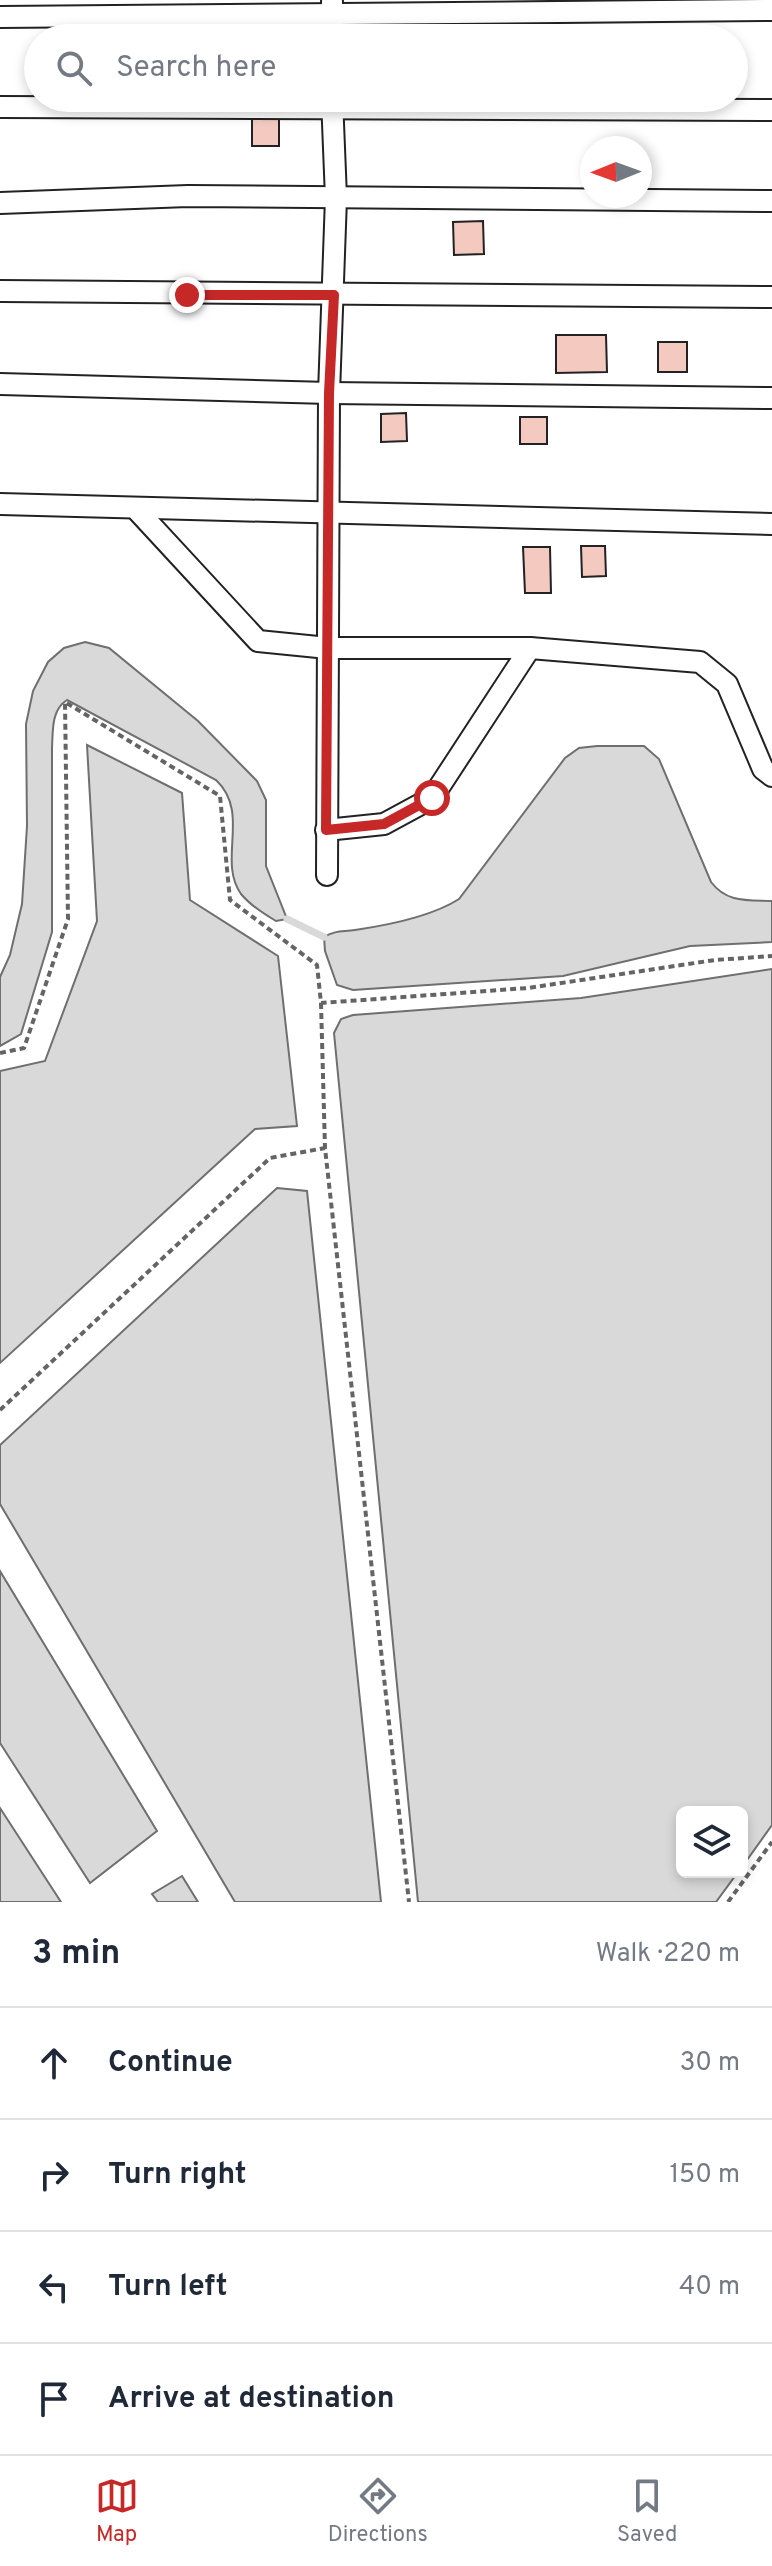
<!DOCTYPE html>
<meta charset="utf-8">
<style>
:root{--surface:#fff;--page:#f2f2f3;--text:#1f2937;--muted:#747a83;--line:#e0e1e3;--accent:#c62828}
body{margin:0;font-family:Overpass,sans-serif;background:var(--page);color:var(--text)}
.controls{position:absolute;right:24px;bottom:24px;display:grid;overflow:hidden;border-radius:12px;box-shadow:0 4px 12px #0003}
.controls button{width:72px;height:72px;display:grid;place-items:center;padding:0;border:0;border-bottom:2px solid var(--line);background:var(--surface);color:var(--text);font:40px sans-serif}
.compass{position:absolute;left:580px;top:136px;width:72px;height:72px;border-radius:50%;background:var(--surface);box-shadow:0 4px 12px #0003;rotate:269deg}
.stop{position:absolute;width:24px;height:24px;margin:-18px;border:6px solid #c62828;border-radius:50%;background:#fff}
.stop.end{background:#c62828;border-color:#fff;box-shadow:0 2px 8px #0008}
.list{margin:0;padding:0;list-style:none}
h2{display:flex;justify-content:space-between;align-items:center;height:104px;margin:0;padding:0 32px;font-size:34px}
h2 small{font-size:26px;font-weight:400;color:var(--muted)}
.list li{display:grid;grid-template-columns:52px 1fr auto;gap:24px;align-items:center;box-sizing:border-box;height:112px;padding:0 32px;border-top:2px solid var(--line)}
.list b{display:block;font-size:30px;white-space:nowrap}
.list em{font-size:26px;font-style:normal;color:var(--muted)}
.icon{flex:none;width:44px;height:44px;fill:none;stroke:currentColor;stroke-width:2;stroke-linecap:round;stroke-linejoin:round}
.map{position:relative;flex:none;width:772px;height:1902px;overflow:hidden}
.search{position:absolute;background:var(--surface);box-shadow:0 4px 12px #0003;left:24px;right:24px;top:24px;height:88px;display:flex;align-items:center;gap:20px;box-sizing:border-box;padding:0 28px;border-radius:44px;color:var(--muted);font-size:30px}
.sheet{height:552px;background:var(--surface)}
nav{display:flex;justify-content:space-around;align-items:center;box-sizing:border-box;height:112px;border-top:2px solid var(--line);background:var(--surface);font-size:22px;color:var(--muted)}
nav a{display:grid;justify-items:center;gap:4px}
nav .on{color:var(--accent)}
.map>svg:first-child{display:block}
.water{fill:#d9d9d9;stroke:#6f6f6f;stroke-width:2}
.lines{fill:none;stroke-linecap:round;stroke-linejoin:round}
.stream{stroke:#d9d9d9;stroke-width:7}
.building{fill:#f3c9c0;stroke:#222;stroke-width:2}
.minor-casing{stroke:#222;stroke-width:24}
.path{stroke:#646464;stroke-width:4;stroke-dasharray:6 4;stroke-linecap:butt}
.minor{stroke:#fff;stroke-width:20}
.route{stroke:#c62828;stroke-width:10}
</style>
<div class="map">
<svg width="772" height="1902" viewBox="0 0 772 1902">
<rect width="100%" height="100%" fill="#fff"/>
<g class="water">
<path d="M85 642 109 648 198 721 257 781 266 800V866L287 919 276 921C264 914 250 905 241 894 217 860 251 813 216 780L67 700C51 710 53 731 52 748V932L21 1034 0 1046V977L10 955 22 904 27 826 26 724 33 691 48 662 64 648Z"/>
<polygon points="87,745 182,793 190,900 278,956 297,1126 255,1129 0,1363 0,1071 45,1061 97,921"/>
<path d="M597 746H644L659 759 711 882C727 903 747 900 772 901V942L690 946 563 976 353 990 337 985 325 951 324 937C336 930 342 932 355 930 389 925 431 917 459 899L565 758 579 748Z"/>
<polygon points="772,969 772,1825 742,1867 742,1812 682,1812 682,1872 738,1872 716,1902 418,1902 334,1033 341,1019 353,1015 581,998"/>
<polygon points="277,1188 307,1191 381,1902 235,1902 0,1504 0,1445"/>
<polygon points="0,1571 157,1831 90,1883 0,1743"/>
<polygon points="0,1808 61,1902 0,1902"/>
<polygon points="182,1876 198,1902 158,1902 152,1894"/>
</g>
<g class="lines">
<polyline class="stream" points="287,919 324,937"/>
</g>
<g class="building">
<polygon points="279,114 279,146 252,146 252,115"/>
<polygon points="483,221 484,254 454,255 453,222"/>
<polygon points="556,335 606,335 607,372 556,373"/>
<rect x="658" y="342" width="29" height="30"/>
<polygon points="406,413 407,441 381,442 381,414"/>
<rect x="520" y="417" width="27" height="27"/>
<polygon points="581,546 605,546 606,576 582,577"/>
<polygon points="523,547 550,547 551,593 525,593"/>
</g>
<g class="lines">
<defs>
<g id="minor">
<polyline points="332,2 332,38"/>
<polyline points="0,17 772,10"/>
<polyline points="0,107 772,110"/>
<polyline points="0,203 188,196 772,201"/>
<polyline points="0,291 772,297"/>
<polyline points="0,384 329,393 772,398"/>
<polyline points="0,504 772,524"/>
<polyline points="136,509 258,641 328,648 530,648 700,662 727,684 763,769 772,776"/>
<polyline points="326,830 384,824 432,798 530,648"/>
<polyline points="327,875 329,393 336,198 332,98"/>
</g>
</defs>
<use href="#minor" class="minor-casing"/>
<g class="path">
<polyline points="321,1003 325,1148 409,1902"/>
<polyline points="0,1053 24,1048 68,919 65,702 220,796 230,900 317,965 321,1003 528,988 715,960 772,956"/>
<polyline points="0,1410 270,1158 325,1148"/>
<polyline points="728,1902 772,1842"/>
</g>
<use href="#minor" class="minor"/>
</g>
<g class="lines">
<polyline class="route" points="187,295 334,295 329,393 326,830 384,824 432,798"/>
</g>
</svg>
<div class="controls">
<button><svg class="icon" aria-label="layers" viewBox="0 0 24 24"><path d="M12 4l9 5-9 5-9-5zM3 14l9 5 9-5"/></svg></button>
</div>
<svg class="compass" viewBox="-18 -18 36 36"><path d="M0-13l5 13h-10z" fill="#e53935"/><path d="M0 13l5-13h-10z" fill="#747a83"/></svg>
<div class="stop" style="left:432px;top:798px"></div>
<div class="stop end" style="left:187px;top:295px"></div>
<div class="search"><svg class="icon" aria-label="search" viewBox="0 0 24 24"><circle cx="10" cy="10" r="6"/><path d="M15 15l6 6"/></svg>Search here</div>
</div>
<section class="sheet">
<h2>3 min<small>Walk · 220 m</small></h2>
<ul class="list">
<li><svg class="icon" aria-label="ahead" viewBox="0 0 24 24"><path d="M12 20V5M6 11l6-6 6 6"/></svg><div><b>Continue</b></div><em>30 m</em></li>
<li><svg class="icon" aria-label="right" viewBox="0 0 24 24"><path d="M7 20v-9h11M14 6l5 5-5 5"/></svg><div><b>Turn right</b></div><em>150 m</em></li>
<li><svg class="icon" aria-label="left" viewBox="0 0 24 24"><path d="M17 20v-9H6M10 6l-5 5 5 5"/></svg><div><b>Turn left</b></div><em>40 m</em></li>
<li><svg class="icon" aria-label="arrive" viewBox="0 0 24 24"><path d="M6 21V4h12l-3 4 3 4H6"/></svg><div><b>Arrive at destination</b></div></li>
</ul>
</section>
<nav>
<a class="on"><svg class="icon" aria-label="map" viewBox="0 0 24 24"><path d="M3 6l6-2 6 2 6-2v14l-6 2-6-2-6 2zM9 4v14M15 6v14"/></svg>Map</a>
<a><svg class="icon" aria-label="directions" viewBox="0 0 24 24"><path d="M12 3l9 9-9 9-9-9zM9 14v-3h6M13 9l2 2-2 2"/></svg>Directions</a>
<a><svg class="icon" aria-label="saved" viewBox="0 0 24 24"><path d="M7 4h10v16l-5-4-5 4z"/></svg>Saved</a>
</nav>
